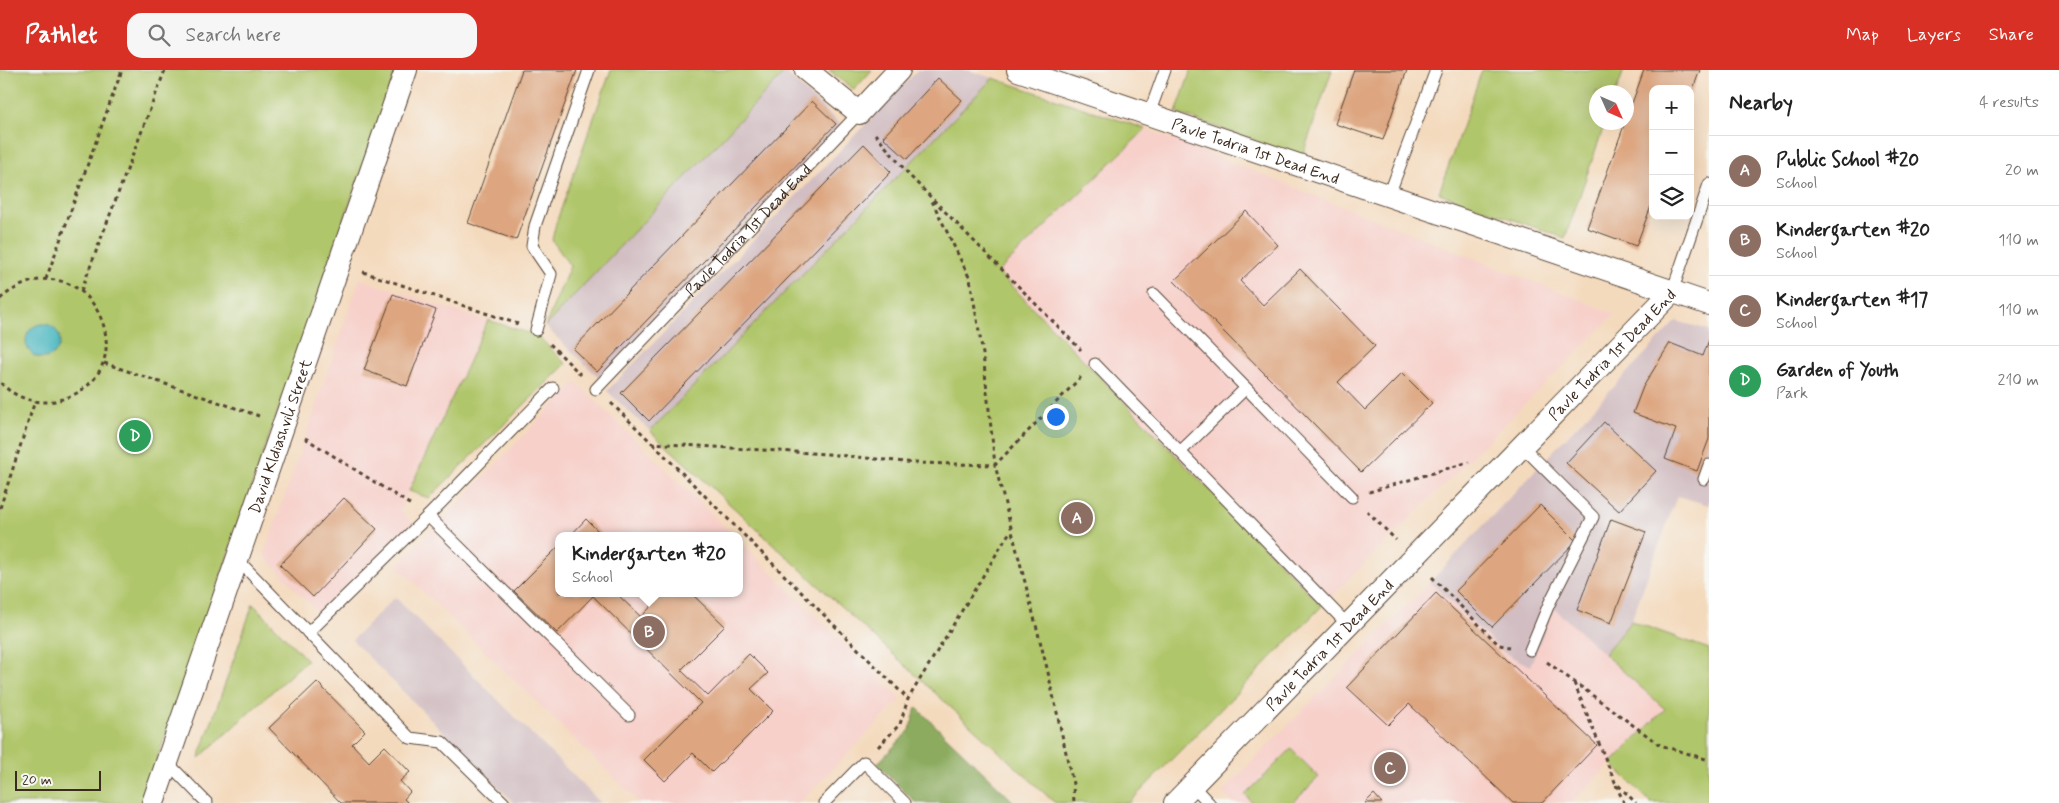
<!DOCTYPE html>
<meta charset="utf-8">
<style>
:root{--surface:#fff;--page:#f6f6f6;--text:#222;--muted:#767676;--line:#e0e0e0;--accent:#d93025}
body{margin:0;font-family:Mynerve,sans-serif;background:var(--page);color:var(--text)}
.controls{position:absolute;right:15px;top:15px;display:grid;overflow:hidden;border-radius:10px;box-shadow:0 5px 20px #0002}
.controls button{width:45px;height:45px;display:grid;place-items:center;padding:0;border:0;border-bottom:1px solid var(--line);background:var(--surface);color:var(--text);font:25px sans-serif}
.compass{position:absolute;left:1589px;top:15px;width:45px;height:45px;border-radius:50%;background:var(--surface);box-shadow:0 5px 20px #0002;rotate:135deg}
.scale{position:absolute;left:15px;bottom:12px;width:86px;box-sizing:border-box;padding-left:5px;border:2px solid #3b2a1e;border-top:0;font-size:14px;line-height:18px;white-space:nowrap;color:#3b2a1e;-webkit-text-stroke:4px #f6f6f2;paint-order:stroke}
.you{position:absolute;left:1055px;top:346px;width:18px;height:18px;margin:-12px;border:4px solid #fff;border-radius:50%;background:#1a73e8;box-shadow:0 0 0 8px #1a73e833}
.badge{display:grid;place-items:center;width:32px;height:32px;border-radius:50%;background:var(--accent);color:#fff;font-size:16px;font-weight:700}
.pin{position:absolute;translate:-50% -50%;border:2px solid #fff;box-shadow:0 1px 5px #0006}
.popup{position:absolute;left:555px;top:462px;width:188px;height:65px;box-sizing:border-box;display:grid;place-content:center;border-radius:10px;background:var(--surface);filter:drop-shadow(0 1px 4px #0005);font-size:16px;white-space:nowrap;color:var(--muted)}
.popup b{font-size:19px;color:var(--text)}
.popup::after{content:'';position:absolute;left:50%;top:100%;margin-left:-10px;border:10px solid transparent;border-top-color:var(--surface)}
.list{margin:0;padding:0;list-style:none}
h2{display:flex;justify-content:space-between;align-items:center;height:65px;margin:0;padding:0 20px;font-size:21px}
h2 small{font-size:16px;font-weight:400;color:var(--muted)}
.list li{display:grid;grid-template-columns:32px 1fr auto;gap:15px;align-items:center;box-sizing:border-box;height:70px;padding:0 20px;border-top:1px solid var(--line)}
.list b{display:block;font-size:19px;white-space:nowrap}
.list p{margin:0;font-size:16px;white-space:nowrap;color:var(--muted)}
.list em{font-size:16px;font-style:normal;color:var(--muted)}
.icon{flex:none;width:28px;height:28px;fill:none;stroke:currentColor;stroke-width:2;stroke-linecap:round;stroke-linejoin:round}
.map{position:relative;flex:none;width:1709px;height:733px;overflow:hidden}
header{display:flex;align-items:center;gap:30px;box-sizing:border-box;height:70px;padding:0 25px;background:var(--accent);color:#fff}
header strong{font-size:24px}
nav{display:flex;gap:28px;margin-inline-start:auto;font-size:18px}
.search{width:350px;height:45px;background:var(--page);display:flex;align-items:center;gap:12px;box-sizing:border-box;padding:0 18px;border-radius:15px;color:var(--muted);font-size:19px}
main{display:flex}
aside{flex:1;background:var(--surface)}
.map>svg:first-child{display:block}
.built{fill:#f7d0ca}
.industrial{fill:#d2bec2}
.green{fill:#b0c66b;stroke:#767844}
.forest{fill:#8cab5f;stroke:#646a3e}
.water{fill:#47b6c0;stroke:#41706f}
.building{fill:#dda680}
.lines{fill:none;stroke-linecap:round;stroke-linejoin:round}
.lane-casing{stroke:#574436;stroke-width:13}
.street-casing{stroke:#574436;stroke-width:24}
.path{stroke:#574436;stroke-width:3;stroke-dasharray:4 4;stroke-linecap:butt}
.lane{stroke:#fff;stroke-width:11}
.street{stroke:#fff;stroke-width:22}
.labels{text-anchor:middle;stroke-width:4;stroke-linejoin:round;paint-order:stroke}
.street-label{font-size:16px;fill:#3b2a1e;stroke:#f6f6f2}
</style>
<header>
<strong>Pathlet</strong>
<div class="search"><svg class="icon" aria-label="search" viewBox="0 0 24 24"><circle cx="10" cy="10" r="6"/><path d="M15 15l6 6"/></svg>Search here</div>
<nav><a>Map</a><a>Layers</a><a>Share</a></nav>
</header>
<main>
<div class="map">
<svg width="1709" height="733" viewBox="0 0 1709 733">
<rect width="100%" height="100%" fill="#f6f6f2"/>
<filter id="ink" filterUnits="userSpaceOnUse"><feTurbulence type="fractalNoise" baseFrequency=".02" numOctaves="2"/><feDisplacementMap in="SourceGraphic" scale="10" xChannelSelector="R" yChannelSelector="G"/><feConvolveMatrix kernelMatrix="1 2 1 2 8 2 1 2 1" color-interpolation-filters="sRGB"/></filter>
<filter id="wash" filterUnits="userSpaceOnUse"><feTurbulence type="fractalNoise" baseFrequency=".0096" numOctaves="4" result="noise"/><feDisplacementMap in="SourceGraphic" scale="20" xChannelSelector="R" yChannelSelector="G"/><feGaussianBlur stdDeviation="1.12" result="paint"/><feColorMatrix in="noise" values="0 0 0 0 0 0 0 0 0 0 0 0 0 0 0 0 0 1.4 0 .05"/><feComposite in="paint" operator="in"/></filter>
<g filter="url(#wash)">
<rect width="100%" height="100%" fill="#f4dabd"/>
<g class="built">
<polygon points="993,8 1146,59 1615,244 1322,536 1129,733 1055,733 650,361"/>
<polygon points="360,209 486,251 400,440 413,453 319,544 264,485"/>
<polygon points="576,312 734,466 559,466 559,523 739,523 739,471 901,629 799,733 640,733 397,496"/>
<polygon points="1430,512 1504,583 1530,596 1554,538 1665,639 1571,733 1233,733 1222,722"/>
</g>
<g class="industrial">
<polygon points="918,0 967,0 993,8 650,361 607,321"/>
<polygon points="785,2 841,55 599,308 545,256"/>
<polygon points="1676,251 1709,260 1709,435 1677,426 1631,551 1604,584 1554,538 1530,596 1504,583 1430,512"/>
<polygon points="395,527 601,733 514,733 352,570"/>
</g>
<g class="green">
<polygon points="0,0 396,0 142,733 0,733"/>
<polygon points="611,0 783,0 785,2 545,256 570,196 552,170 556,153"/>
<polygon points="829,0 872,0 854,20"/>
<polygon points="1191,0 1332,0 1302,87 1176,43"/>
<polygon points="1482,0 1624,0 1616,22 1596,22 1596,52 1605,53 1565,168 1439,123"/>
<polygon points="993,8 1146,59 998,202 1322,536 1129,733 1055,733 650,361"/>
<polygon points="488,250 538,266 566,294 429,428 409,421"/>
<polygon points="253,534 307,590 199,688"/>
<polygon points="1631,551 1709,579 1709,733 1651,733 1611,693 1665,639 1604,584"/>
<polygon points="1291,679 1319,707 1293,733 1253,733 1245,725"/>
</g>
<polygon class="forest" points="916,637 1015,733 916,733 877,694 910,660"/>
<circle class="water" cx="43" cy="271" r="17"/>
<g id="blocks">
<g class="building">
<polygon points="522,0 577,0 516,170 468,153"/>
<polygon points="1354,0 1407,0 1383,70 1335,54"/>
<polygon points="1644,0 1700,0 1690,27 1690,19 1653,19 1653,131 1636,176 1587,158"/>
<polygon points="938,8 962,30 907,89 883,67"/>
<polygon points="812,31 836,54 597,302 573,279"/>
<polygon points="864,74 891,102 649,351 621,323"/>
<polygon points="1246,141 1278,175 1240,211 1263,235 1300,199 1375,276 1338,312 1365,340 1402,303 1432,333 1361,402 1174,211"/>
<polygon points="393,224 436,240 407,316 364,300"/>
<polygon points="1709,270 1709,369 1697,401 1665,389 1676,359 1633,343 1643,317 1670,273 1703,286"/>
<polygon points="1604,352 1656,401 1619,441 1566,393"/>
<polygon points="344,428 377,459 313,527 280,495"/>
<polygon points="1540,435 1576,471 1492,557 1456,521"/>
<polygon points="586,449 603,466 570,466"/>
<polygon points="1611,449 1646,462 1611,553 1577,540"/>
<polygon points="559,476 559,523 616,523 641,547 664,523 691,523 725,556 681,600 708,626 749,584 768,603 751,619 773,641 712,702 693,683 665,711 644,690 701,633 593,526 557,563 514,521"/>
<polygon points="1436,523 1597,675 1542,733 1513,733 1409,634 1388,655 1347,617"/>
<polygon points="317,612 365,661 352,674 369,692 385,676 410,702 400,711 410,722 404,729 408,733 341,733 269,658"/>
<polygon points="1374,724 1382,733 1365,733"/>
</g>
</g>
</g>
<g filter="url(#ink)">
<use href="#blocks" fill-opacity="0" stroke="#574436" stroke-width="1"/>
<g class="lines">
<defs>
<g id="lane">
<polyline points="1149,44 1165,0"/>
<polyline points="1389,125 1436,0"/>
<polyline points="1672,222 1709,114"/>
<polyline points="1154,224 1246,318"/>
<polyline points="536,260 551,204 532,176 535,156 589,0"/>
<polyline points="1095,294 1348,555"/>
<path id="s1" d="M596 319 859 43"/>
<polyline points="1522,376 1593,447 1549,534 1530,580"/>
<polyline points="1180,382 1246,318 1352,427"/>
<polyline points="1704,409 1709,395"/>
<polyline points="428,446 629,645"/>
<polyline points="237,489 410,668 442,672 504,733"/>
<polyline points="308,563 428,446 553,318"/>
<polyline points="167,692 207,733"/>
<polyline points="1192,715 1209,733"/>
<polyline points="824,733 864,692 905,733"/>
</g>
<g id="street">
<polyline points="806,0 859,43 899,0"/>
<path id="s2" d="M1018 0 1709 234"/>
<path id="s3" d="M153 733 406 0"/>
<path id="s4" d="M1175 733 1672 222"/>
</g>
</defs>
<use href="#lane" class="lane-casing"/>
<use href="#street" class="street-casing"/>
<g class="path">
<polyline points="875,64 910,106 1081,280"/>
<polyline points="932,131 970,209 983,284 995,395 1047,598 1073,714 1074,733"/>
<polyline points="363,202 518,254"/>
<polyline points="46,209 122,0"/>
<polyline points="81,221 165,0"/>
<path d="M0 229C88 156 158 308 55 331 36 335 13 327 0 312"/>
<polyline points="550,274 581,305"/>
<polyline points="104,293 259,346"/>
<polyline points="611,333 652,373 827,384 915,393 995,395 1081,307"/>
<polyline points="305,368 411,435"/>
<polyline points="653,374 908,629"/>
<polyline points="1369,422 1469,392"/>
<polyline points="0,438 35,331"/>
<polyline points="1367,441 1396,470"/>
<polyline points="1432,507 1499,575 1510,577"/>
<polyline points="1547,592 1660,675 1709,690"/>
<polyline points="1574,613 1615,712 1636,733"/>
<polyline points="878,677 900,654 908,629 1011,460"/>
<polyline points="1616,715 1624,733"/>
</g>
<use href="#lane" class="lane"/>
<use href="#street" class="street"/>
</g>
</g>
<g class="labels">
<g class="street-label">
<text dy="6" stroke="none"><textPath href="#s2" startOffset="251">Pavle Todria 1st Dead End</textPath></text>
<text dy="6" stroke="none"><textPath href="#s1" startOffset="220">Pavle Todria 1st Dead End</textPath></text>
<text dy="6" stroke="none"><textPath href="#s4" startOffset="626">Pavle Todria 1st Dead End</textPath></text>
<text dy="6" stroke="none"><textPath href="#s3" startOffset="388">David Kldiashvili Street</textPath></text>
<text dy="6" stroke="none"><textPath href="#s4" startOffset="221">Pavle Todria 1st Dead End</textPath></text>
</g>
</g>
</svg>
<div class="controls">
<button>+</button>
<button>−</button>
<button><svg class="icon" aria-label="layers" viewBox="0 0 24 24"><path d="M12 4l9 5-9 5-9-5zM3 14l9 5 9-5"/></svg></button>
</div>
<svg class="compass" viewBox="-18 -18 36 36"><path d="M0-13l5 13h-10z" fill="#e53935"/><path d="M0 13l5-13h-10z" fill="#767676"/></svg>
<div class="scale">20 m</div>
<div class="you"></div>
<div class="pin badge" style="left:1077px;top:448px;background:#8d6e63">A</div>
<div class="pin badge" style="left:649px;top:562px;background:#8d6e63">B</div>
<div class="popup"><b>Kindergarten #20</b>School</div>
<div class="pin badge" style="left:1390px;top:698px;background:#8d6e63">C</div>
<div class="pin badge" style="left:135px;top:366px;background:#2e9e5b">D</div>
</div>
<aside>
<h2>Nearby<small>4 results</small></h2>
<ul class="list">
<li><span class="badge" style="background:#8d6e63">A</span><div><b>Public School #20</b><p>School</p></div><em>20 m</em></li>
<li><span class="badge" style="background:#8d6e63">B</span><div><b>Kindergarten #20</b><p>School</p></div><em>110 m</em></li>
<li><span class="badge" style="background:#8d6e63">C</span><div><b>Kindergarten #17</b><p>School</p></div><em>110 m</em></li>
<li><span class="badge" style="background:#2e9e5b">D</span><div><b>Garden of Youth</b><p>Park</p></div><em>210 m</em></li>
</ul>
</aside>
</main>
